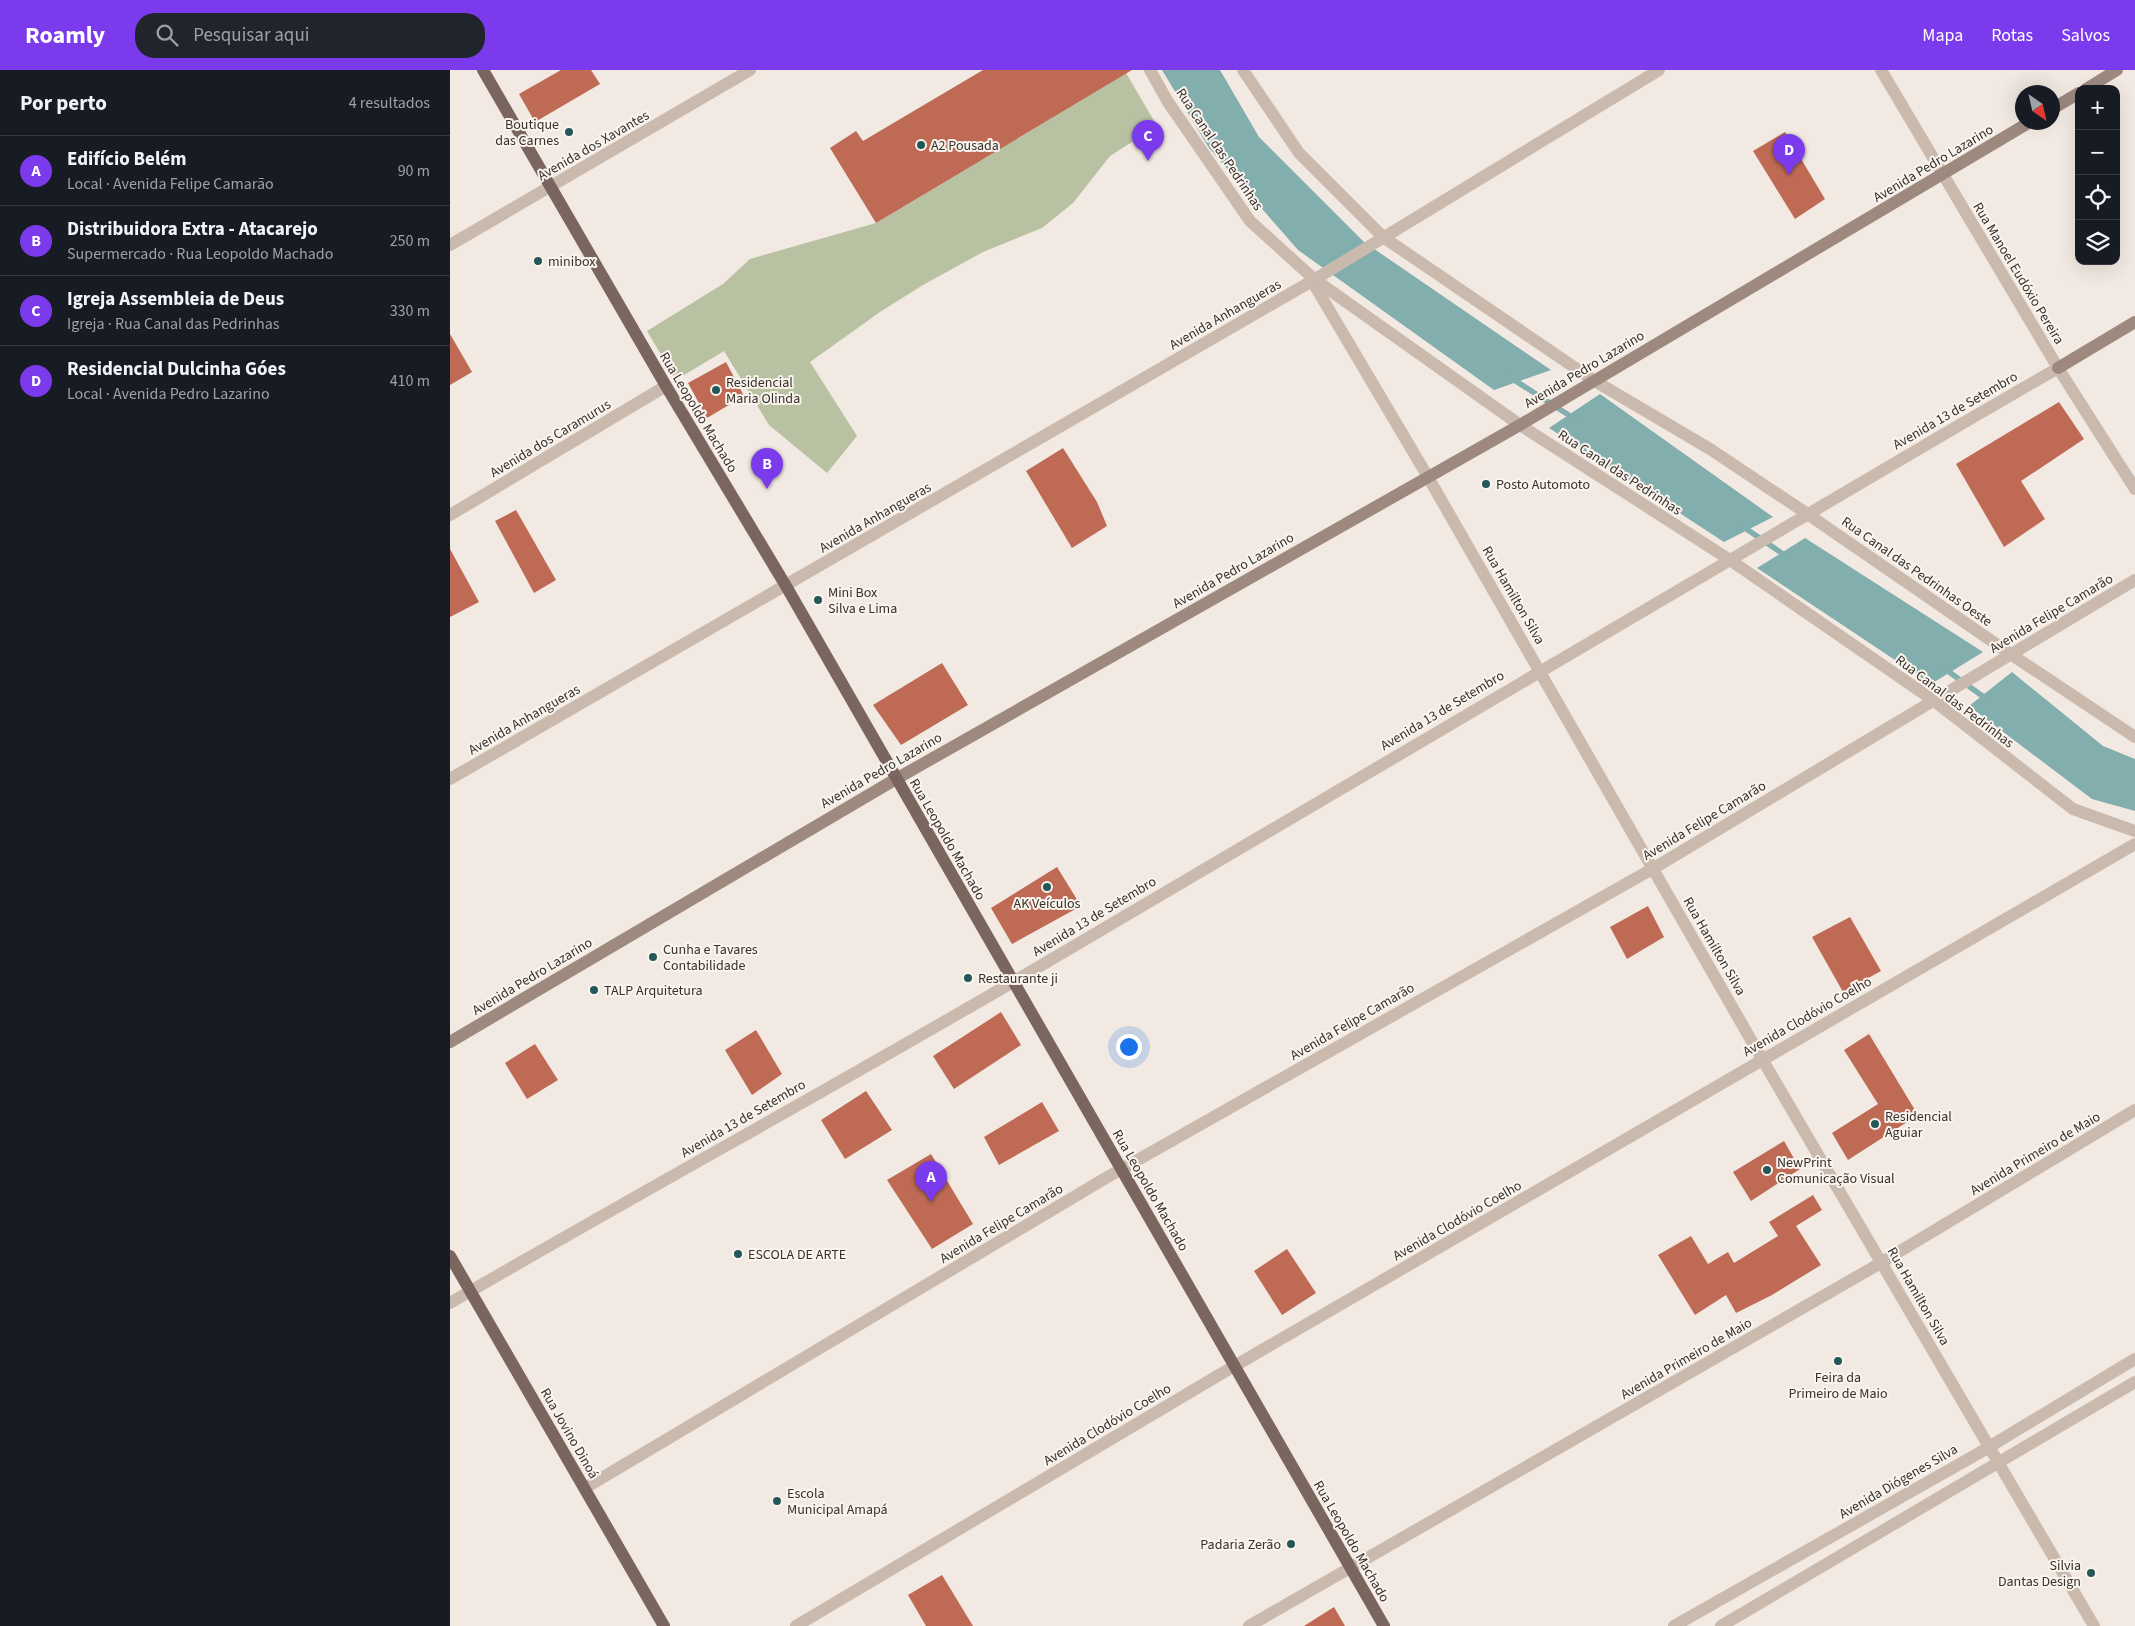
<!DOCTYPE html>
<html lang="pt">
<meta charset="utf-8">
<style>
:root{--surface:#171b24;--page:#20242c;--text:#f1f3f6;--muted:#9ea1a6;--line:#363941;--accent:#7c3aed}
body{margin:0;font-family:"Source Sans 3",sans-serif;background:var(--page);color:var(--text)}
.controls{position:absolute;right:15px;top:15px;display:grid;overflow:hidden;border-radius:10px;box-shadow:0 5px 20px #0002}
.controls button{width:45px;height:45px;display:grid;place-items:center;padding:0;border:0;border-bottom:1px solid var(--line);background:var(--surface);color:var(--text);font:25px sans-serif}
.compass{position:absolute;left:1565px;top:15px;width:45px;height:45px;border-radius:50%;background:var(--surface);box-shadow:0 5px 20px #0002;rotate:146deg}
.you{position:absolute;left:678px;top:976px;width:18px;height:18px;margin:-12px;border:4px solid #fff;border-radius:50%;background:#1a73e8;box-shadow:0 0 0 8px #1a73e833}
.badge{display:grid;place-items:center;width:32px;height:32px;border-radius:50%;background:var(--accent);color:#fff;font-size:16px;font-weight:700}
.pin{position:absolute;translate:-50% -41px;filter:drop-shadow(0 1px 2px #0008)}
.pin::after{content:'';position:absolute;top:26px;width:18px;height:15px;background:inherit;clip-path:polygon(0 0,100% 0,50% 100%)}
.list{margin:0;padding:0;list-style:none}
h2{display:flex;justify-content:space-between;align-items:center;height:65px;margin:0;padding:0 20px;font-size:21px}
h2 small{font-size:16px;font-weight:400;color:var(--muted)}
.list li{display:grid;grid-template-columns:32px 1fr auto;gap:15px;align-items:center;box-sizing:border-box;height:70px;padding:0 20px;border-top:1px solid var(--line)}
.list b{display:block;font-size:19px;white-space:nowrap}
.list p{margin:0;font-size:16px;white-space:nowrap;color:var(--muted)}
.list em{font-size:16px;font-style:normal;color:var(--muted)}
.icon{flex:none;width:28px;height:28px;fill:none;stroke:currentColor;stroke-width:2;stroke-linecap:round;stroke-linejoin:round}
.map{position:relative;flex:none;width:1685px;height:1556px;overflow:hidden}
header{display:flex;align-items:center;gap:30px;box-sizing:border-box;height:70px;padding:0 25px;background:var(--accent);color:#fff}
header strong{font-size:24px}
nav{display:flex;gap:28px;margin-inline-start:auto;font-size:18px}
.search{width:350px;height:45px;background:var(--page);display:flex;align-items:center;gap:12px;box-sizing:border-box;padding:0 18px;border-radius:20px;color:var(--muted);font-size:19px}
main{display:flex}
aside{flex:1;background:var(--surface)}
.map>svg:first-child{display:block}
.green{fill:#b8c1a2}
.water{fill:#82aeae}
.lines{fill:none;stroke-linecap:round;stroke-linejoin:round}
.stream{stroke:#82aeae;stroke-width:5.5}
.building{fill:#be6a54}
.street{stroke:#cabaae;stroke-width:12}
.secondary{stroke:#9e897f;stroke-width:12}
.primary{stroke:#7a665e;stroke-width:12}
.poi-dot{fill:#245759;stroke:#faf4ee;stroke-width:2}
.labels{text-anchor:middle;stroke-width:4;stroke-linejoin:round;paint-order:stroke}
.poi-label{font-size:14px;fill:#39302c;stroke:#faf4ee;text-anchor:start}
.street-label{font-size:14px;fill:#39302c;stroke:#faf4ee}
</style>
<header>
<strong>Roamly</strong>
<div class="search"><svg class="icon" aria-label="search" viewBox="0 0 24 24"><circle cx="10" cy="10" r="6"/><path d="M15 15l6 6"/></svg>Pesquisar aqui</div>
<nav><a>Mapa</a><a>Rotas</a><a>Salvos</a></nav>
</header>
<main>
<aside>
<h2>Por perto<small>4 resultados</small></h2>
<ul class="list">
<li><span class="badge">A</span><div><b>Edifício Belém</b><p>Local · Avenida Felipe Camarão</p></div><em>90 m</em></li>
<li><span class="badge">B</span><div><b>Distribuidora Extra - Atacarejo</b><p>Supermercado · Rua Leopoldo Machado</p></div><em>250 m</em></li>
<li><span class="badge">C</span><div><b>Igreja Assembleia de Deus</b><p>Igreja · Rua Canal das Pedrinhas</p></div><em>330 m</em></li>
<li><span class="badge">D</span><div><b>Residencial Dulcinha Góes</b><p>Local · Avenida Pedro Lazarino</p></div><em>410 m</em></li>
</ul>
</aside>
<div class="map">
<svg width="1685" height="1556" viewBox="0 0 1685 1556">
<rect width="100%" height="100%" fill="#f2eae2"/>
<polygon class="green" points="676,3 707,56 660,86 623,133 592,158 533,182 473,215 430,242 360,292 407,366 377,403 319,355 274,281 226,310 197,261 273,214 300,189 426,153"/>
<g class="water">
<polygon points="712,0 770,0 809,67 914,172 1101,300 1044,320 848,180 759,78"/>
<polygon points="1150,324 1323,447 1274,472 1099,358"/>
<polygon points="1355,468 1533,582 1481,614 1307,498"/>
<polygon points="1562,602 1653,676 1685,689 1685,741 1642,729 1519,636"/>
</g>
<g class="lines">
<g class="stream">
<polyline points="1061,308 1125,349"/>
<polyline points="1292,456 1336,486"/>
<polyline points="1495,599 1538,630"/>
</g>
</g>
<g class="building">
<polygon points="111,0 141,0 150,14 85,52 69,24"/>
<polygon points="533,0 682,0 426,153 380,78 406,61 413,71"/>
<polygon points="1335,62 1375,129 1345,149 1303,81"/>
<polygon points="0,264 22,302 0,315"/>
<polygon points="276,292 294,326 257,348 238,313"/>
<polygon points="1609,332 1634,369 1571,411 1595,449 1554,477 1506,394"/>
<polygon points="613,378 647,432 657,456 622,478 576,401"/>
<polygon points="66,440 106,510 84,523 45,451"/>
<polygon points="0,479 29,532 0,547"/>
<polygon points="492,593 518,635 451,675 423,635"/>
<polygon points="607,797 631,836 562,874 541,838"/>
<polygon points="1198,836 1214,867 1177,889 1160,857"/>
<polygon points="1400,847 1431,901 1393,922 1362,867"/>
<polygon points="551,942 571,975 504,1019 483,986"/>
<polygon points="306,960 332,1004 302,1025 275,980"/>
<polygon points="1419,964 1468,1045 1398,1090 1382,1063 1428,1034 1394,980"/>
<polygon points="85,974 108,1010 77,1029 55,993"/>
<polygon points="416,1021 442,1060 395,1089 371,1050"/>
<polygon points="592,1032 609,1061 549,1095 534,1067"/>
<polygon points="1334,1071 1350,1099 1301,1131 1283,1102"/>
<polygon points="481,1084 523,1154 482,1179 437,1110"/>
<polygon points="1363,1125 1372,1140 1346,1156 1371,1195 1322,1225 1286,1243 1276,1225 1245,1245 1208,1185 1241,1166 1258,1194 1278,1182 1284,1193 1328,1166 1319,1152"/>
<polygon points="837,1179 866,1223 832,1245 804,1201"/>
<polygon points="492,1505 523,1556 476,1556 458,1525"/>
<polygon points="884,1537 895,1556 854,1556"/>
</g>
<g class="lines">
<g class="street">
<polyline points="700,0 718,32 800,151 864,209 1070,355 1280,490 1483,630 1623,739 1685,761"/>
<polyline points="793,0 849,83 933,167 1143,310 1260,379 1356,443 1562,585 1685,667"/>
<polyline points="1431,0 1608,298 1685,419"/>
<polyline points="0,175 300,0"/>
<polyline points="862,211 978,407 1312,989 1644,1556"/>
<polyline points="0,445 216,316"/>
<polyline points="0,709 862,211 1209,0"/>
<path d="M0 1233C189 1123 380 1019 568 909 915 705 1260 499 1608 298"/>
<polyline points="135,1418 654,1109 1204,798 1685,510"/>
<polyline points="346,1556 769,1305 1685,774"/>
<polyline points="799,1556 1422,1198 1685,1040"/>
<polyline points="1224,1556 1529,1383 1685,1289"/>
<polyline points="1271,1556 1685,1312"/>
</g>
<g class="secondary">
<polyline points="1636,19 1667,0"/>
<polyline points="1602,39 1629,23"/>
<polyline points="1608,298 1685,252"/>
<polyline points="0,972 446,709 1070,355 1580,52"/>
</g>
<g class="primary">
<polyline points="33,0 216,316 336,516 934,1556"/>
<polyline points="0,1186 214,1556"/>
</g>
</g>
<g class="poi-dot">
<circle cx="119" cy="62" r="5"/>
<circle cx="471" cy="75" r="5"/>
<circle cx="88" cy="191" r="5"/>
<circle cx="266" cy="320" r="5"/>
<circle cx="1036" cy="414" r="5"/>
<circle cx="368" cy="530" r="5"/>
<circle cx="597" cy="817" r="5"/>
<circle cx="203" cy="887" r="5"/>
<circle cx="518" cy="908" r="5"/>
<circle cx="144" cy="920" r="5"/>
<circle cx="1425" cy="1054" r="5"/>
<circle cx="1317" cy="1100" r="5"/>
<circle cx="288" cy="1184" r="5"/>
<circle cx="1388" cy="1291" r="5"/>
<circle cx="327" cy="1431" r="5"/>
<circle cx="841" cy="1474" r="5"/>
<circle cx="1641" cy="1503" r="5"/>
</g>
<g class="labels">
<g class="poi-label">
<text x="109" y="59" text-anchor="end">Boutique<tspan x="109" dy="16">das Carnes</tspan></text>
<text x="481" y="80">A2 Pousada</text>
<text x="98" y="196">minibox</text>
<text x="276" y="317">Residencial<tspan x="276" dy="16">Maria Olinda</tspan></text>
<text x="1046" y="419">Posto Automoto</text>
<text x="378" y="527">Mini Box<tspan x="378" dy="16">Silva e Lima</tspan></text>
<text x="597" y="838" text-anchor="middle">AK Veículos</text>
<text x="213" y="884">Cunha e Tavares<tspan x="213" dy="16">Contabilidade</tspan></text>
<text x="528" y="913">Restaurante ji</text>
<text x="154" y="925">TALP Arquitetura</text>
<text x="1435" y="1051">Residencial<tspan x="1435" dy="16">Aguiar</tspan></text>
<text x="1327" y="1097">NewPrint<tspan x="1327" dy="16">Comunicação Visual</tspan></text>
<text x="298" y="1189">ESCOLA DE ARTE</text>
<text x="1388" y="1312" text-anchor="middle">Feira da<tspan x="1388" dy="16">Primeiro de Maio</tspan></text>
<text x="337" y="1428">Escola<tspan x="337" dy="16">Municipal Amapá</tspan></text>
<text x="831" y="1479" text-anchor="end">Padaria Zerão</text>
<text x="1631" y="1500" text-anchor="end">Silvia<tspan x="1631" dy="16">Dantas Design</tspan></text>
</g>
<g class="street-label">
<text transform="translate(143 75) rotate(-30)" y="5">Avenida dos Xavantes</text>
<text transform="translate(770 79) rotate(56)" y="5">Rua Canal das Pedrinhas</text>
<text transform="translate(1483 93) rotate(-31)" y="5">Avenida Pedro Lazarino</text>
<text transform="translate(1569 203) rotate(59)" y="5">Rua Manoel Eudóxio Pereira</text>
<text transform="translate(775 244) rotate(-30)" y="5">Avenida Anhangueras</text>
<text transform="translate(1134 299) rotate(-31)" y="5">Avenida Pedro Lazarino</text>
<text transform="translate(1505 340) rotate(-30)" y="5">Avenida 13 de Setembro</text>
<text transform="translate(249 342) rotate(59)" y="5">Rua Leopoldo Machado</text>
<text transform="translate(100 368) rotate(-31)" y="5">Avenida dos Caramurus</text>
<text transform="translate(1170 402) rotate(33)" y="5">Rua Canal das Pedrinhas</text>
<text transform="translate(425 447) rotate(-30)" y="5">Avenida Anhangueras</text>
<text transform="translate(783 500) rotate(-30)" y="5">Avenida Pedro Lazarino</text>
<text transform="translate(1467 501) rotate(35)" y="5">Rua Canal das Pedrinhas Oeste</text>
<text transform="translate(1064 525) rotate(60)" y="5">Rua Hamilton Silva</text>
<text transform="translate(1601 543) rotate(-31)" y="5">Avenida Felipe Camarão</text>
<text transform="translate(1505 631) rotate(37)" y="5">Rua Canal das Pedrinhas</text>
<text transform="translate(992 640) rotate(-31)" y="5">Avenida 13 de Setembro</text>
<text transform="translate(74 649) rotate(-30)" y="5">Avenida Anhangueras</text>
<text transform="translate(431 700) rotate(-30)" y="5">Avenida Pedro Lazarino</text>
<text transform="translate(1254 750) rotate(-31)" y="5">Avenida Felipe Camarão</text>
<text transform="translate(498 769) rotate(60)" y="5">Rua Leopoldo Machado</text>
<text transform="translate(644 846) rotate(-31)" y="5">Avenida 13 de Setembro</text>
<text transform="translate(1265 876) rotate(60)" y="5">Rua Hamilton Silva</text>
<text transform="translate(82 906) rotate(-31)" y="5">Avenida Pedro Lazarino</text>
<text transform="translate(1357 946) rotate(-30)" y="5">Avenida Clodóvio Coelho</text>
<text transform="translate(902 951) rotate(-30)" y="5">Avenida Felipe Camarão</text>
<text transform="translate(293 1048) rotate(-30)" y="5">Avenida 13 de Setembro</text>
<text transform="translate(1585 1083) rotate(-31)" y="5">Avenida Primeiro de Maio</text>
<text transform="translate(701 1120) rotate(60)" y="5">Rua Leopoldo Machado</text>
<text transform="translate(1007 1150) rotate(-30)" y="5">Avenida Clodóvio Coelho</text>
<text transform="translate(551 1153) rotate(-31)" y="5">Avenida Felipe Camarão</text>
<text transform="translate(1469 1226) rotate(60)" y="5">Rua Hamilton Silva</text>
<text transform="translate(1236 1288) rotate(-30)" y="5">Avenida Primeiro de Maio</text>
<text transform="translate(657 1354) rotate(-31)" y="5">Avenida Clodóvio Coelho</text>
<text transform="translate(120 1363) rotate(60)" y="5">Rua Jovino Dinoá</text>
<text transform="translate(1448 1411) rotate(-30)" y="5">Avenida Diógenes Silva</text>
<text transform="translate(902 1471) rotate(60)" y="5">Rua Leopoldo Machado</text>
</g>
</g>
</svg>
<div class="controls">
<button>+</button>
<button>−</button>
<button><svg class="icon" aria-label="locate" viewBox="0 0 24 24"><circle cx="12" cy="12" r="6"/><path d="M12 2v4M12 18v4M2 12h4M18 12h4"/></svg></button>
<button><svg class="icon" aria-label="layers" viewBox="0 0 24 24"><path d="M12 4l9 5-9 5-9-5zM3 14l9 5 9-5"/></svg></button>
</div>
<svg class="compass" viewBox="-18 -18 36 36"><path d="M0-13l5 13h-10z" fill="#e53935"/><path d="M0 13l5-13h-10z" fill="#9ea1a6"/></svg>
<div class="you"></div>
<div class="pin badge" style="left:481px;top:1132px">A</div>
<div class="pin badge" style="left:317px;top:419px">B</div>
<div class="pin badge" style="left:698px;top:91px">C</div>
<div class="pin badge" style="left:1339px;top:105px">D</div>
</div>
</main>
